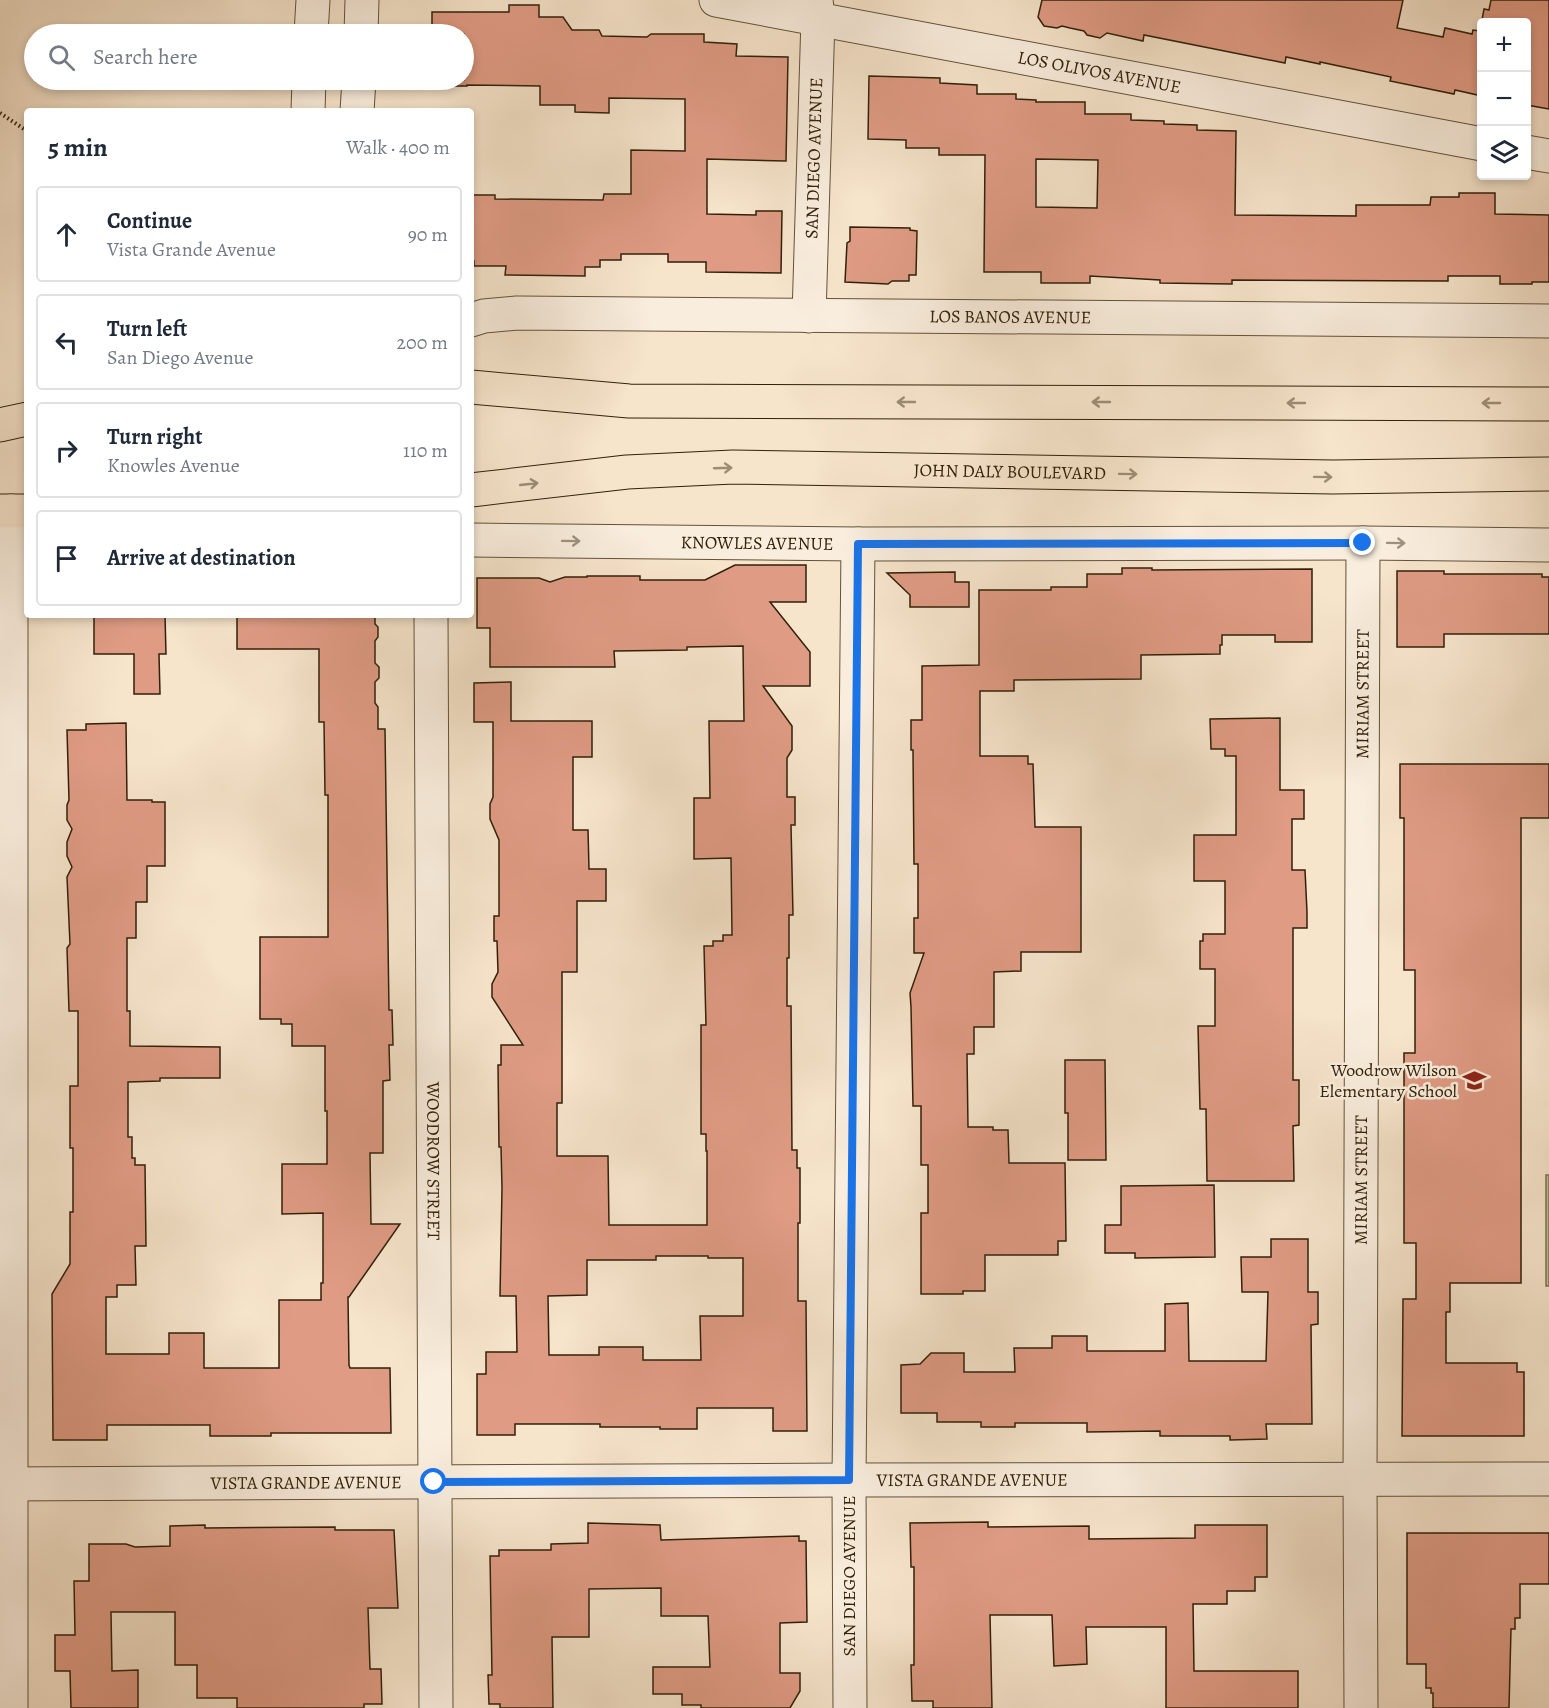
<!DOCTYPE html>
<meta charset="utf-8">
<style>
:root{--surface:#fff;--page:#f2f2f3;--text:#1f2937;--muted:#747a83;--line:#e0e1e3}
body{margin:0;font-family:Alegreya,serif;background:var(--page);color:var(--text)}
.controls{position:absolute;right:18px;top:18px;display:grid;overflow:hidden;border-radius:6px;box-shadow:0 3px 9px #0003}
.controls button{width:54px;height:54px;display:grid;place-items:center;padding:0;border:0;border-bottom:2px solid var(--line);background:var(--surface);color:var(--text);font:30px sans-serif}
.stop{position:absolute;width:18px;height:18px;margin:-14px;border:4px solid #1a73e8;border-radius:50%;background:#fff}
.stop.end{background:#1a73e8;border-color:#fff;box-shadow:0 2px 6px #0008}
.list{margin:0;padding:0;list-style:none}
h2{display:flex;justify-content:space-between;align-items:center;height:78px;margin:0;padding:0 24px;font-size:26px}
h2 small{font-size:20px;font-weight:400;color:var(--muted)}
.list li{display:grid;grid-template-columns:39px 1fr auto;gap:18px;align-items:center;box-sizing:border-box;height:96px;margin:0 12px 12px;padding:0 12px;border:2px solid var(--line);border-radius:6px}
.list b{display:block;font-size:22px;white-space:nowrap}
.list p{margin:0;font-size:20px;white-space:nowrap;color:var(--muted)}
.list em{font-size:20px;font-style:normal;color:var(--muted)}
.icon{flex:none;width:33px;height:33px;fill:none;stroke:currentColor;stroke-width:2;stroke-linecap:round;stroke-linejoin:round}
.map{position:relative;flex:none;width:1549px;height:1708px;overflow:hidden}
.search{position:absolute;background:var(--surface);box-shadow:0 3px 9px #0003;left:24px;top:24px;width:450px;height:66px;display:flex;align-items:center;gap:15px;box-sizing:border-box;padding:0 21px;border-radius:33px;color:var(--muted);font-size:22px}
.panel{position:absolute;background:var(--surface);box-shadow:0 3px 9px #0003;left:24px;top:108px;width:450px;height:510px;border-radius:6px}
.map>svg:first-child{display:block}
.green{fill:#c2c293;stroke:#7a724e;stroke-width:1.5}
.building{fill:#df9b84;stroke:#312109;stroke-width:1.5;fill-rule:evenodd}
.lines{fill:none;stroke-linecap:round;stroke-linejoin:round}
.minor-casing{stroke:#62523a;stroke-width:35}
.primary-casing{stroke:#312109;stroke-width:35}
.path{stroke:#312109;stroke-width:4;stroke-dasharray:1.5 3;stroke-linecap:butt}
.minor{stroke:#f9eddd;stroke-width:33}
.primary{stroke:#f6e4cb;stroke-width:33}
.oneway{stroke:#9d8c74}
.oneway2{stroke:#9f917e}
.route{stroke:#1a73e8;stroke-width:8}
.labels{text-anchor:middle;stroke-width:5;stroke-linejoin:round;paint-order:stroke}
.street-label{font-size:18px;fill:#312109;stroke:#f9eddd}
.poi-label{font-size:18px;fill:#312109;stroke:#f9eddd;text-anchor:end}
</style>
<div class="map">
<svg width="1549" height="1708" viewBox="0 0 1549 1708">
<rect width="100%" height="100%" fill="#f6e4cb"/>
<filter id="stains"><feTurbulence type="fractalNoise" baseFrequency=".00333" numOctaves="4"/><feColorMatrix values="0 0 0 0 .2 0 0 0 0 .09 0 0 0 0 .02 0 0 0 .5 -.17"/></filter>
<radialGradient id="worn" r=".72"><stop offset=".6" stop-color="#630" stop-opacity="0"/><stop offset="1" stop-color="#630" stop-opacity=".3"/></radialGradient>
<rect class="green" x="1546" y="1175" width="3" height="111"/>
<g class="building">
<polygon points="1042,0 1403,0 1397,28 1443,37 1445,28 1472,34 1473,30 1480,31 1484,9 1489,10 1491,0 1549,0 1549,109 1527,105 1527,22 1482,22 1482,96 1455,90 1454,94 1390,81 1391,77 1320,62 1320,64 1286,57 1285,63 1144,35 1143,41 1107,33 1100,38 1087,35 1084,31 1070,28 1062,26 1057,28 1044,26 1038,17"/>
<polygon points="509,5 539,5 539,17 563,17 572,30 599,30 602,36 647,37 651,34 704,34 704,42 737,44 736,56 788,57 786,161 707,159 707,214 756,215 756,211 782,211 781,273 706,272 706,262 668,262 668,254 621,254 621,260 600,260 600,267 585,267 585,276 505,275 506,266 474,266 474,261 471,261 471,195 495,195 495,199 603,200 604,194 631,194 631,150 685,151 685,99 609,98 609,113 575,112 575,105 540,105 540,86 467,85 467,86 438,86 438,85 431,85 431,80 464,80 464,34 432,34 432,12 509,12"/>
<path d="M869 76 940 78V83L977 85V94H1016V99L1036 100V102H1085V114H1131V120L1164 121V124L1197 125V130L1236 131 1235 215 1356 216V205H1430L1431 197H1459V193H1495V214L1549 215V282H1532V284H1500V276H1448V281L1232 280V284L1160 283V280L1090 276V283H1041V272H984L985 155H939V148H906V140L868 139ZM1036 159 1098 160 1097 208 1036 207Z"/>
<polygon points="850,227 910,228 910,230 917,231 916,275 909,275 909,281 892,281 888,284 845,282 847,243 850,241"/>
<path d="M735 565H806V602H770L810 652V686H763L792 726V750L787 758V797H795V825H791L793 915H789V958H787V1006H791L792 1150H797V1168H800V1223H798V1301H806L807 1431H773V1408H697V1429H660V1427H600V1424H515V1435H477V1374H486V1352H517L516 1296H500L502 1188 501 1147H499L498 1065H501V1045H523L492 997V984L498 972 497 941H494V916H499V840L490 819V804L493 797V722H474V683L511 682V721H592V757H573V830H588L589 869H606V901H577V972H562V1103H557V1156H608L609 1225H707V1151H706V1134H701V1025H706L704 946H713V941H723V935H732L731 858 694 859V798H710L709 721H744L743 646 687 647V650L614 651 615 667H490V628H477V578H539L550 582 565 577H587V576H640V580H705ZM656 1256H708V1258H743V1316H700L701 1360H643V1347H599V1355H549L548 1296 587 1295V1260H656Z"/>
<polygon points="1122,568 1152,568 1152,570 1312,569 1312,642 1275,642 1275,635 1222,635 1222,645 1220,645 1220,654 1141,655 1141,679 1014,680 1014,691 980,691 980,756 1028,756 1028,764 1033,764 1035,827 1081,827 1081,952 1021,952 1021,971 994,972 994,1027 974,1027 974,1054 967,1054 968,1127 993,1127 993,1130 1008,1130 1009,1163 1065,1163 1066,1241 1058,1241 1058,1255 985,1255 985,1291 963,1291 963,1294 921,1294 921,1213 928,1213 928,1165 921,1165 921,1106 913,1106 911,1007 910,993 924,953 914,953 914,918 918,918 918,864 914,864 913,750 911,750 911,720 922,720 922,666 979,665 979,590 1051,590 1051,587 1087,587 1087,574 1122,574"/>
<polygon points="1397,571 1444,571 1444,574 1542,574 1542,577 1549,577 1549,634 1444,634 1444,647 1397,647"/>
<polygon points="955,572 955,582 969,582 969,607 910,607 910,595 887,573"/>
<polygon points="94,615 165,615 166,654 159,654 160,694 134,694 134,654 94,654"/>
<polygon points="237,615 375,615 375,624 378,627 378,637 375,641 375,663 379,667 379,678 375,682 375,703 378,707 378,729 385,729 389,1010 392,1010 393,1045 389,1045 390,1080 383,1081 383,1153 370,1153 371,1224 400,1224 349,1297 348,1297 349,1365 350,1368 390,1368 391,1433 271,1433 271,1436 210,1436 210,1425 107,1425 107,1440 53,1440 52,1294 70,1264 70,1212 73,1212 73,1148 70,1148 70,1086 78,1086 78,1011 69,1011 67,948 70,944 67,877 72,867 67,856 67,842 72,829 67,820 67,805 69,800 67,730 86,730 86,724 126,723 127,800 152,800 152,802 165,802 165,866 147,866 147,902 136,902 136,938 127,938 127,1011 130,1011 130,1046 220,1047 220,1078 160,1078 160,1081 128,1082 128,1137 132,1137 132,1158 135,1158 135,1165 145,1165 146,1246 135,1246 136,1285 117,1285 117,1297 106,1297 106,1354 169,1354 169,1333 204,1333 204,1368 279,1368 279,1300 321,1300 321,1283 323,1283 323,1213 282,1214 282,1164 327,1164 327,1111 325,1111 325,1046 292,1046 292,1024 281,1024 281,1019 260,1019 260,937 328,937 328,795 325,795 324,722 319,722 319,649 237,649"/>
<polygon points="1280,718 1280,790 1304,790 1304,819 1292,819 1292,870 1305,870 1307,912 1307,928 1293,928 1293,1080 1299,1080 1299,1125 1293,1126 1294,1181 1207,1181 1206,1109 1200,1109 1198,1026 1215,1026 1215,969 1200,969 1200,941 1203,941 1203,934 1225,934 1225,881 1194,881 1194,835 1236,835 1236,756 1225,756 1225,749 1211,749 1210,719"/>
<polygon points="1400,764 1549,764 1549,818 1521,818 1521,1283 1450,1283 1450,1312 1446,1312 1446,1363 1517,1363 1517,1372 1524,1372 1524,1436 1402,1436 1403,1299 1416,1299 1416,1243 1404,1243 1404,1053 1415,1053 1415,970 1404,970 1404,818 1400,818"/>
<polygon points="1065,1060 1105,1060 1106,1160 1068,1160 1068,1113 1065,1113"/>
<polygon points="1214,1185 1215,1257 1135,1258 1135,1253 1105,1253 1105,1225 1121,1225 1121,1186"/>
<polygon points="1271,1239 1308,1239 1308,1292 1318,1292 1318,1324 1311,1325 1312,1424 1266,1424 1267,1439 1230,1440 1230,1436 1160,1436 1160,1431 1087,1432 1087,1423 1015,1423 1015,1427 981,1427 981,1422 937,1422 937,1413 901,1413 901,1365 920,1364 931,1353 964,1353 964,1372 1015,1372 1014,1348 1052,1348 1052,1336 1087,1336 1087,1351 1165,1351 1165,1304 1188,1303 1189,1361 1266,1361 1268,1292 1242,1292 1241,1257 1271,1257"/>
<polygon points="988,1522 988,1527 1089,1526 1089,1539 1195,1538 1195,1525 1267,1525 1267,1577 1255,1577 1255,1591 1227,1591 1227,1604 1193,1604 1194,1671 1298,1671 1298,1708 1166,1708 1166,1627 1086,1627 1087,1664 1054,1666 1052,1615 990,1615 992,1708 933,1708 933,1701 912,1701 911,1665 914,1665 914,1567 911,1567 910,1523"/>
<polygon points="588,1523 660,1525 661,1540 799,1536 799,1541 806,1541 807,1622 780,1623 780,1673 800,1673 800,1691 790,1708 701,1708 701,1705 682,1705 682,1694 653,1694 653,1667 710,1667 708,1616 661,1616 661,1588 589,1589 589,1637 552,1637 553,1708 500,1708 500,1704 489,1704 488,1675 492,1675 490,1556 499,1556 499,1550 551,1550 551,1544 588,1543"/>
<polygon points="205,1525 205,1528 335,1527 335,1530 394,1530 398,1608 368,1608 370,1669 381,1669 382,1704 364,1704 364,1708 237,1708 237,1698 197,1698 197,1665 175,1665 175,1612 111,1612 112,1671 138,1670 138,1708 71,1708 70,1671 55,1671 55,1635 75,1635 74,1581 89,1581 89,1544 126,1544 135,1547 170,1546 170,1526"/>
<polygon points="1407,1533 1549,1533 1549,1584 1520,1584 1520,1618 1515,1618 1515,1629 1511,1629 1509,1708 1433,1708 1433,1693 1431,1693 1431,1688 1426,1688 1426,1664 1407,1664"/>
</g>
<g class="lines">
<defs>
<g id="minor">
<path id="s1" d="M716 0 1482 144"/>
<polyline points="311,34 313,0"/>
<polyline points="361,34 362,0"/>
<polyline points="308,111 309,80"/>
<polyline points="357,111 359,80"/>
<polyline points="1526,152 1549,156"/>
<path id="s2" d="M809 316 818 18 816 0"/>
<path id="s3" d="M471 320 484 316 517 313 1549 321"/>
<polyline points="11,511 11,1708"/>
<path id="s4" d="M471 540 858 544 1363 543 1549 545"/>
<path id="s5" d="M431 615 436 1708"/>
<path id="s6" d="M0 1484 849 1480 1549 1479"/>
<polyline points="850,1708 849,1480 858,544"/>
<path id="s7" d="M1361 1708 1360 1479 1363 543"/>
</g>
<g id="primary">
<polyline points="471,387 629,401 1549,404"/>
<polyline points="0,425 27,419"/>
<path id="s8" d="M471 490 627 472 733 467 1333 477 1549 474"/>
<polyline points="0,511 27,511"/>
</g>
</defs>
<use href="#minor" class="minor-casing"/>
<use href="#primary" class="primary-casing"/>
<polyline class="path" points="0,113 27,131"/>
<use href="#minor" class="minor"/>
<use href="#primary" class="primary"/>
</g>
<defs><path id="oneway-shaft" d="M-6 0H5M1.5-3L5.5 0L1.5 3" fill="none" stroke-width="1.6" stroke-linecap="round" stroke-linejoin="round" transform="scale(1.5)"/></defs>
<g class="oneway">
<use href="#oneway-shaft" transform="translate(906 402) rotate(-180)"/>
<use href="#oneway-shaft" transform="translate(1101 402) rotate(-180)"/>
<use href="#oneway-shaft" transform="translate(1296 403) rotate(-180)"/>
<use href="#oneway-shaft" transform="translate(1491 403) rotate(-180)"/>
<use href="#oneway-shaft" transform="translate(723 468) rotate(-2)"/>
<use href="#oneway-shaft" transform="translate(1128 474) rotate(1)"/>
<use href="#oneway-shaft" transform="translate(1323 477) rotate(1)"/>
<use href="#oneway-shaft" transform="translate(529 484) rotate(-6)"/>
</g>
<g class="oneway2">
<use href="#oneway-shaft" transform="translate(571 541) rotate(1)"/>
<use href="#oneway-shaft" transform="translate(1396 543) rotate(1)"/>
</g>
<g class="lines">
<polyline class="route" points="434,1482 849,1480 858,544 1363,543"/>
</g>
<defs>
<symbol id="school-bare" viewBox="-9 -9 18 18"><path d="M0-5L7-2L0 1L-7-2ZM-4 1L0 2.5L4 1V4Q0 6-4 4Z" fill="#8f2418" stroke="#f9eddd" stroke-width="2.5" paint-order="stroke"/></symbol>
</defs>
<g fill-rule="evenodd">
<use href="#school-bare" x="1458" y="1064" width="33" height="33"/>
</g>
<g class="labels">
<g class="street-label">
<text dy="6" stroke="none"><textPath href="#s1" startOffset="390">LOS OLIVOS AVENUE</textPath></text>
<text dy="6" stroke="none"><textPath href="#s2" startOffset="158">SAN DIEGO AVENUE</textPath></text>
<text dy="6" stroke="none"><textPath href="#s3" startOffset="540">LOS BANOS AVENUE</textPath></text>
<text dy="6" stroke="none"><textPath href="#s8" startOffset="540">JOHN DALY BOULEVARD</textPath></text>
<text dy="6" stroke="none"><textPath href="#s4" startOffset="286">KNOWLES AVENUE</textPath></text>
<text dy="6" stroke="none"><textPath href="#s7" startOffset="1014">MIRIAM STREET</textPath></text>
<text dy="6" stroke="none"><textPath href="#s5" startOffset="546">WOODROW STREET</textPath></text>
<text dy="6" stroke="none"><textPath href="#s7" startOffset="528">MIRIAM STREET</textPath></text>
<text dy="6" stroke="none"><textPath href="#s6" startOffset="972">VISTA GRANDE AVENUE</textPath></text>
<text dy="6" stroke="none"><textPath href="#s6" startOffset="306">VISTA GRANDE AVENUE</textPath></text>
<text transform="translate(849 1576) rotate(-90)" y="6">SAN DIEGO AVENUE</text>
</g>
<g class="poi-label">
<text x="1457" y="1076">Woodrow Wilson<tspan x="1457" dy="21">Elementary School</tspan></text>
</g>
</g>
<rect width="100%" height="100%" filter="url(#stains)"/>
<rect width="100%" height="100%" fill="url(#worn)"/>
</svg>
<div class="controls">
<button>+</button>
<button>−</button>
<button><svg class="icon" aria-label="layers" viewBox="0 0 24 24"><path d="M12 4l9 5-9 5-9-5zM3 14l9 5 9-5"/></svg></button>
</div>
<div class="stop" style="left:434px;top:1482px"></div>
<div class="stop end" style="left:1363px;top:543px"></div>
<div class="search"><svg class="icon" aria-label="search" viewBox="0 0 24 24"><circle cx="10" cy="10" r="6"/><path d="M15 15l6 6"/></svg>Search here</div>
<section class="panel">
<h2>5 min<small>Walk · 400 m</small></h2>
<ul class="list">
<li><svg class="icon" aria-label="ahead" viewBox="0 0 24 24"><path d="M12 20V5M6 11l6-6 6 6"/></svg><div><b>Continue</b><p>Vista Grande Avenue</p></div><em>90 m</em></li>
<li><svg class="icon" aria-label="left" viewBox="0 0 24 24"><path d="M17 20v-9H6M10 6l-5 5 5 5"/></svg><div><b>Turn left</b><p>San Diego Avenue</p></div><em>200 m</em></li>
<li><svg class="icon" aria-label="right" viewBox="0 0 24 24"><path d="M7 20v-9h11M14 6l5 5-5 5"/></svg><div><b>Turn right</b><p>Knowles Avenue</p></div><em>110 m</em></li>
<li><svg class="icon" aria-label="arrive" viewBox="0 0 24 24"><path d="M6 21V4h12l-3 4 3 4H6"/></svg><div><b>Arrive at destination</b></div></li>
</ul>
</section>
</div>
